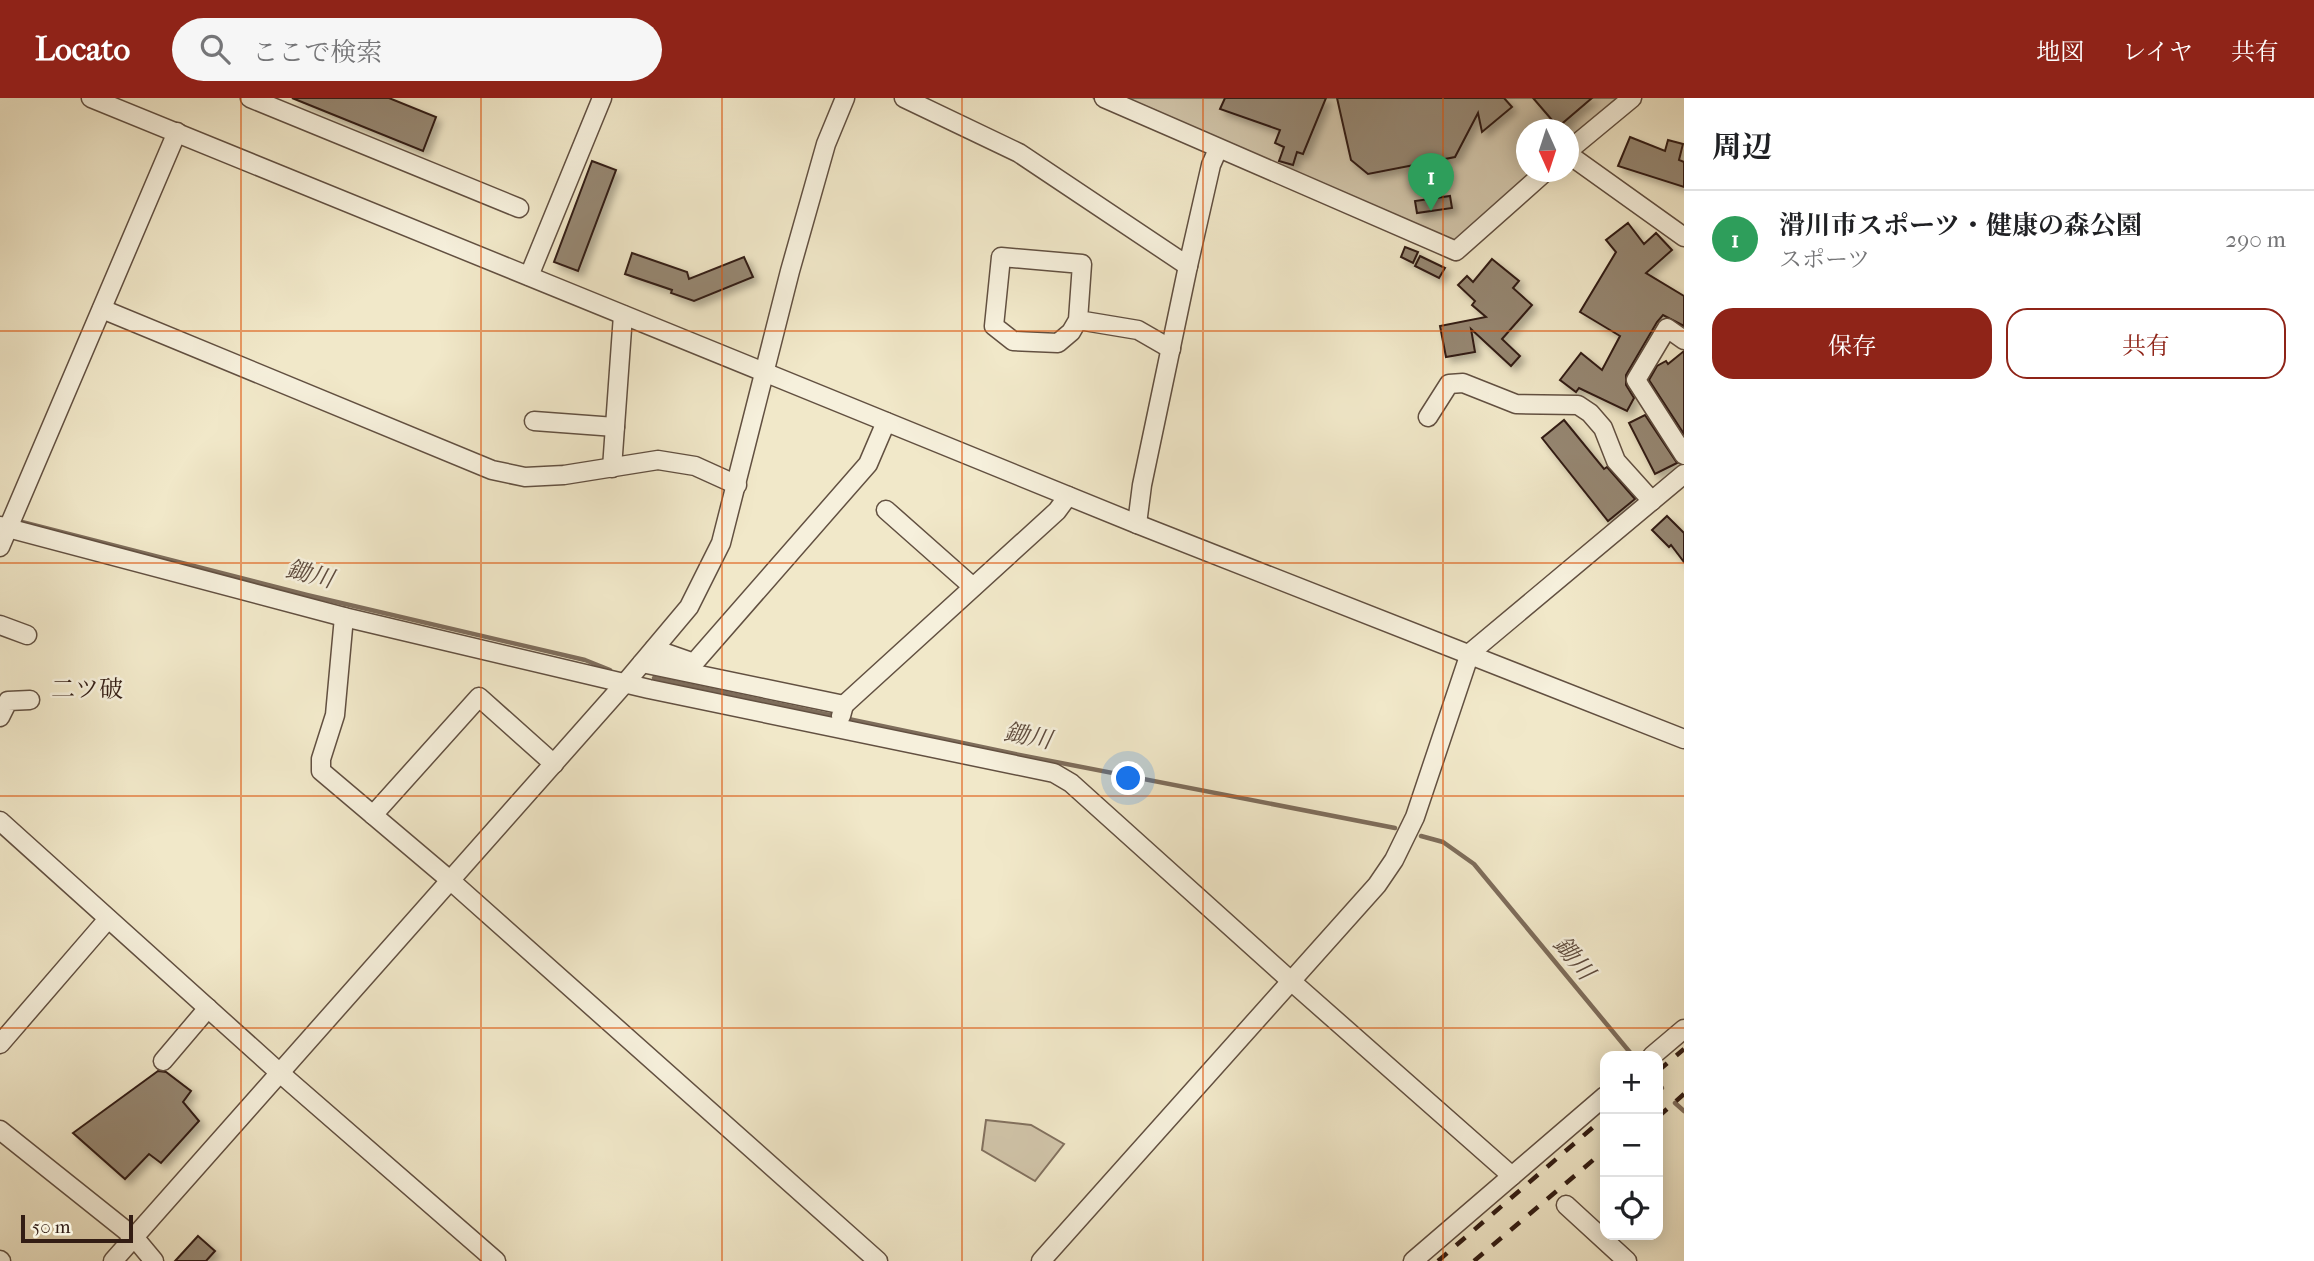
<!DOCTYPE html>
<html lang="ja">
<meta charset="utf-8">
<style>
:root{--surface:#fff;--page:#f6f6f6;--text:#202124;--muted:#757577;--line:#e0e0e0;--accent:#8f2418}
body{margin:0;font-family:"IM FELL French Canon","Noto Serif JP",serif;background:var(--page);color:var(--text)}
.controls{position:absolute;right:21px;bottom:21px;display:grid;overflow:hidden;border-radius:14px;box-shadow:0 4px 18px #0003}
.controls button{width:63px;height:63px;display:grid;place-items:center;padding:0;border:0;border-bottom:2px solid var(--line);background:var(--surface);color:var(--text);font:35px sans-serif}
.compass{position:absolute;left:1516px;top:21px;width:63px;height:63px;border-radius:50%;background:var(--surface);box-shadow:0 4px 18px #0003;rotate:177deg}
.scale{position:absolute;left:21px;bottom:18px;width:112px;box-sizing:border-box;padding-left:7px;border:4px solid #331d14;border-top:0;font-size:19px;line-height:24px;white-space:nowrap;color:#331d14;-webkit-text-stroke:5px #f6f0dc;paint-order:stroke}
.you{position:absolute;left:1129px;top:681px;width:24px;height:24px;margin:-18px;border:5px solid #fff;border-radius:50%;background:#1a73e8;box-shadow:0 0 0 10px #1a73e833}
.badge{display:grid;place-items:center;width:46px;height:46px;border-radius:50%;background:var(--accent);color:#fff;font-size:23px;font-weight:700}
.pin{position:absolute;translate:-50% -58px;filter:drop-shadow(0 2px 4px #0008)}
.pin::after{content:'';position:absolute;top:37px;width:24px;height:21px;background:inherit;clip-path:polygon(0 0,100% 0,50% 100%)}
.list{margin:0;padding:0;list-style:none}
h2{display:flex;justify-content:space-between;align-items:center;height:91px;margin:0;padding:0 28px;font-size:30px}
h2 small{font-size:23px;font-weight:400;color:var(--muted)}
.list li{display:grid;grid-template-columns:46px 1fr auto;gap:21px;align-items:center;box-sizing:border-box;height:98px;padding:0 28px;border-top:2px solid var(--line)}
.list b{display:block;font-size:26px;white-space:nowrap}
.list p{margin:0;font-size:23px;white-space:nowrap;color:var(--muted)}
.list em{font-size:23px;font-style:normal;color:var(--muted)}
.actions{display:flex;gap:14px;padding:21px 28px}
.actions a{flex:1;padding:16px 0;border:2px solid var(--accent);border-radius:21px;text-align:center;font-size:24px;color:var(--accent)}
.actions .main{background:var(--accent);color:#fff}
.icon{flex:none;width:38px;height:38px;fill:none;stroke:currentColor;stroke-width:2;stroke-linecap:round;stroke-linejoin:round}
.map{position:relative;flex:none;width:1684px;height:1163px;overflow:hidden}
header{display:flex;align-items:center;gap:42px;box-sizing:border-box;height:98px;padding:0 35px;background:var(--accent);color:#fff}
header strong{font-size:33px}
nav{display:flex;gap:38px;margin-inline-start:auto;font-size:24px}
.search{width:490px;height:63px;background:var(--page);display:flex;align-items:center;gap:18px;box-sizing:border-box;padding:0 24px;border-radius:38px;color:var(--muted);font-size:26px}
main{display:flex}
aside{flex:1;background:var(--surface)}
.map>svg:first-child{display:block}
.green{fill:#d1c5aa;stroke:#82715f;stroke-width:2}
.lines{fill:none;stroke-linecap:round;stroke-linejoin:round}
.stream{stroke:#7e6d5b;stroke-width:4.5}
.building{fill:#968772;stroke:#331d14;stroke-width:2;filter:url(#shadow)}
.minor-casing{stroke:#625041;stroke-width:21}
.minor{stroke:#f6f0dc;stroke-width:18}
.rail{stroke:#331d14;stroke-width:4.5;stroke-dasharray:12 12;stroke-linecap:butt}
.grid{fill:none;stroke:#df560c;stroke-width:2;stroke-opacity:0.55}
.labels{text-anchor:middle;stroke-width:5;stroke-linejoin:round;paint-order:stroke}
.water-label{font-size:24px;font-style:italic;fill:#5f4c3e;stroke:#f6f0dc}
.neighbourhood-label{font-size:24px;fill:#331d14;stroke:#f6f0dc}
</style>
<header>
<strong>Locato</strong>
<div class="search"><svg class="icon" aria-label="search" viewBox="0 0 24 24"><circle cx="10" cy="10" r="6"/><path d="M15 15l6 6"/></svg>ここで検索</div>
<nav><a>地図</a><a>レイヤ</a><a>共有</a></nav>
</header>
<main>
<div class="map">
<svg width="1684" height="1163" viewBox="0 0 1684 1163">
<defs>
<filter id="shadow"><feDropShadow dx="5" dy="5" stdDeviation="3.5" flood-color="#0004"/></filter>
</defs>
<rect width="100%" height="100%" fill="#f1e8c9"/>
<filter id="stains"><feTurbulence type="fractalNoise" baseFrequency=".00286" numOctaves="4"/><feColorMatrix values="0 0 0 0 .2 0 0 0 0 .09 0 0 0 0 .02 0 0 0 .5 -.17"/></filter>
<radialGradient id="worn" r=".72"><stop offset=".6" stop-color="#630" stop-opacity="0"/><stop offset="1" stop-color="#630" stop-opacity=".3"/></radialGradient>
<g class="green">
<polygon points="1093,0 1626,0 1569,51 1568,32 1526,32 1526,74 1544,74 1456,153"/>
<polygon points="986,1022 1031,1027 1064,1046 1035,1083 982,1052"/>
</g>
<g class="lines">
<g class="stream">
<polyline points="14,422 307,497 585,562 610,572"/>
<polyline points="654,580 1015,656 1395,730"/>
<polyline points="1421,738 1443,744 1474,766 1633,958"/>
<polyline points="1658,985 1662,990"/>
<polyline points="1675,1005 1684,1013"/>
</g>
</g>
<g class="building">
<polygon points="292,0 389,0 436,19 423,53"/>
<polygon points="1225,0 1326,0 1303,56 1297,54 1293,67 1279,63 1284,49 1275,45 1280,32 1220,11"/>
<polygon points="1337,0 1504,0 1512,9 1482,34 1478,15 1455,59 1368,76 1351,62"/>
<polygon points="1533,0 1592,0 1558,29"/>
<polygon points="1630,39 1665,53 1668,42 1683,46 1679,62 1684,64 1684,89 1618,68"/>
<polygon points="592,63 616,72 578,173 554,164"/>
<polygon points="1450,98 1452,110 1417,115 1415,103"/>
<polygon points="1628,125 1644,146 1656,135 1672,152 1646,175 1684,198 1684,228 1663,217 1657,224 1626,277 1626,287 1634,300 1627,313 1579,290 1576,294 1560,282 1581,255 1602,272 1620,238 1580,214 1616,154 1606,142"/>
<polygon points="1405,149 1418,154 1413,165 1401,159"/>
<polygon points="632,155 687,174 689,181 744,159 753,179 694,203 671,195 672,192 625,176"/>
<polygon points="1420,158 1445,170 1439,180 1415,168"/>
<polygon points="1492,161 1519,183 1513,190 1532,207 1502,241 1520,258 1511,268 1471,231 1475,254 1446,259 1440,228 1486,219 1472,207 1475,203 1458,187 1467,178 1473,184"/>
<polygon points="1684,253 1684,336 1649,282 1657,268 1666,263 1668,266"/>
<polygon points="1645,317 1677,365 1655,376 1629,325"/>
<polygon points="1564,322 1604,371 1607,369 1635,401 1608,423 1542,340"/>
<polygon points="1667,418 1684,435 1684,464 1671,447 1669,449 1652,432"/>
<polygon points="158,973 166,974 191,993 183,1004 199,1023 161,1065 149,1056 125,1081 73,1035"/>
<polygon points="198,1138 215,1153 206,1163 175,1163"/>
</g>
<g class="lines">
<defs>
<g id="minor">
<polyline points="91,0 1137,426 1684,641"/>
<polyline points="250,0 519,110"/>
<polyline points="904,0 1019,55 1188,168 1211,67 1218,51"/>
<polyline points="1104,0 1456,153 1545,74"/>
<polyline points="1568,53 1632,0"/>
<polyline points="1568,56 1684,139"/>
<polyline points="529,178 602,0"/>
<polyline points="102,211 492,372 525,379 564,377 658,362 695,368 737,387"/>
<polyline points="1078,222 1071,234 1058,245 1013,243 994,228 1001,159 1082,166 1078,222 1138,232 1171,251"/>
<polyline points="1684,242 1667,230 1636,282 1684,357"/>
<polyline points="1428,319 1449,286 1463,285 1516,306 1578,307 1590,315 1603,330 1616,363 1652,403"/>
<polyline points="534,323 615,329"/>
<polyline points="612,370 623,217"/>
<polyline points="886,412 973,489"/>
<polyline points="1137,426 1142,387 1188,168"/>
<polyline points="0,428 344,519 649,591 1054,675 1071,685 1291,883 1512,1078"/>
<polyline points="0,449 177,34"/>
<polyline points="344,519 335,617 321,661 321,673 451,783 878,1163"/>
<polyline points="0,527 27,537"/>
<polyline points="654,551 694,565 868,366 886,324"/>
<polyline points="642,565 844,607 841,618"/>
<polyline points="844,607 1057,413 1068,398"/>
<polyline points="0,619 8,603 30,602"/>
<polyline points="373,717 479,599 554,666"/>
<polyline points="0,723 281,976 496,1163"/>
<polyline points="0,946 108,821"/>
<polyline points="1652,958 1684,931"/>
<polyline points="163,963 208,910"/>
<polyline points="0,1032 134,1139 154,1163"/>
<polyline points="1566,1107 1627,1163"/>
<polyline points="0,1162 1,1163"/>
<polyline points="113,1163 626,584 689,509 721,445 790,173 826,46 845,0"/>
<polyline points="1041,1163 1377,787 1394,762 1415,719 1470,555 1684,376"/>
<polyline points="1413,1163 1605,998"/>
</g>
</defs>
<use href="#minor" class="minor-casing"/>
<use href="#minor" class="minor"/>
<g class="rail">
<polyline points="1658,973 1684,951"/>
<polyline points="1658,1019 1684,996"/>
<polyline points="1438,1163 1605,1019"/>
<polyline points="1474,1163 1605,1052"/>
</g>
</g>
<path class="grid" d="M241 0V1163M481 0V1163M722 0V1163M962 0V1163M1203 0V1163M1443 0V1163M0 233H1684M0 465H1684M0 698H1684M0 930H1684"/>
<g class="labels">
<g class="water-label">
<text transform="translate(310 476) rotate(14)" y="8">鋤川</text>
<text transform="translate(1028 638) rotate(11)" y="8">鋤川</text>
<text transform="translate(1574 860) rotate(50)" y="8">鋤川</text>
</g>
<g class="neighbourhood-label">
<text x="87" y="599">二ツ破</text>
</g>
</g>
<rect width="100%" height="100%" filter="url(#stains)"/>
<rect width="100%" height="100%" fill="url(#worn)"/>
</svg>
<div class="controls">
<button>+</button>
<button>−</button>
<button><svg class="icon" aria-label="locate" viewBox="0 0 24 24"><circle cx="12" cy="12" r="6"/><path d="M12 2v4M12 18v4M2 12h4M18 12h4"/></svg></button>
</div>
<svg class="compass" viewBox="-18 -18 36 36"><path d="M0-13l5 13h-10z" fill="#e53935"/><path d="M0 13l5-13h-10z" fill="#757577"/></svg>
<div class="scale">50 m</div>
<div class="you"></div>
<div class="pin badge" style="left:1431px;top:113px;background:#2e9e5b">1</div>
</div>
<aside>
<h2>周辺<small></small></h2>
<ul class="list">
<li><span class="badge" style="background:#2e9e5b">1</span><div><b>滑川市スポーツ・健康の森公園</b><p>スポーツ</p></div><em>290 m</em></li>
</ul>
<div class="actions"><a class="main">保存</a><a>共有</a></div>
</aside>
</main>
